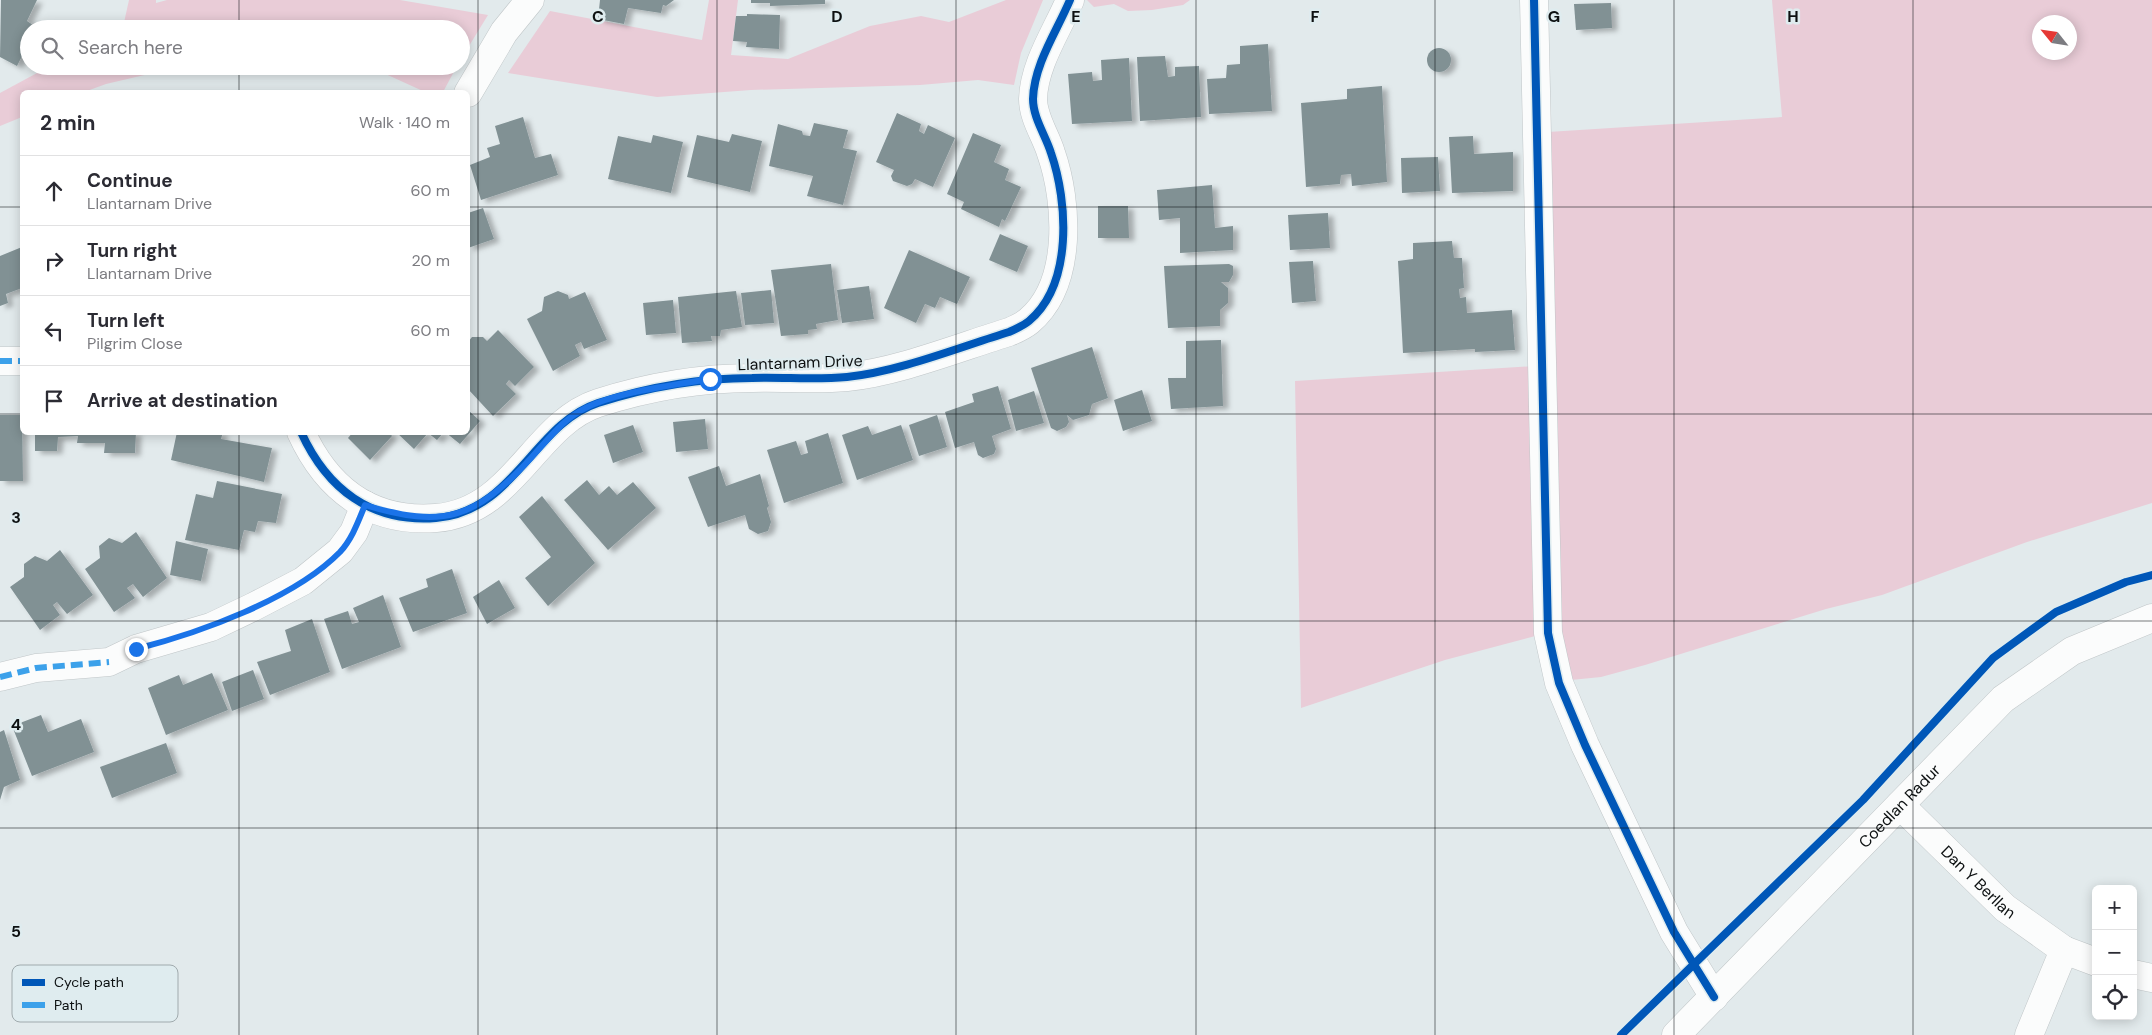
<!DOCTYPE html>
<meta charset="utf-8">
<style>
:root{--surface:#fff;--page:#f7f7f7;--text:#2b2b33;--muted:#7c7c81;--line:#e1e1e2}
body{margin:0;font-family:"DM Sans",sans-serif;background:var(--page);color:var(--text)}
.controls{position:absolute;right:15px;bottom:15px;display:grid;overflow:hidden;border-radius:8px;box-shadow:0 2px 12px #0003}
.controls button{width:45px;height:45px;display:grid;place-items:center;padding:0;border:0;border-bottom:1px solid var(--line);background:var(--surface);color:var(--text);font:25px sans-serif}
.compass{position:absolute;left:2032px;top:15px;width:45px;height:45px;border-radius:50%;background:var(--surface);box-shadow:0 2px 12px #0003;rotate:300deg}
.stop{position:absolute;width:15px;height:15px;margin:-11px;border:4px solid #1a73e8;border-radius:50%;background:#fff}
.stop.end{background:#1a73e8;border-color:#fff;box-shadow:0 1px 5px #0008}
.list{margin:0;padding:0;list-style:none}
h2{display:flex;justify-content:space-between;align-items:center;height:65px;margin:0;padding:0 20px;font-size:21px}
h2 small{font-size:16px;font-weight:400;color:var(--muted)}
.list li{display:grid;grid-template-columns:32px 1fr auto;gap:15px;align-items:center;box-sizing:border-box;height:70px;padding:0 20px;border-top:1px solid var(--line)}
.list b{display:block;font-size:19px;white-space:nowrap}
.list p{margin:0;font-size:16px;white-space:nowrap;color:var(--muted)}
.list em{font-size:16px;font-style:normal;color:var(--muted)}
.icon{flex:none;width:28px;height:28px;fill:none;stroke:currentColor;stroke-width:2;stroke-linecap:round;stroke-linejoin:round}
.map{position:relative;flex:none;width:2152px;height:1035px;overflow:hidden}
.search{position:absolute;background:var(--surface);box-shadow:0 2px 12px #0003;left:20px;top:20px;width:450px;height:55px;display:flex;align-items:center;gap:12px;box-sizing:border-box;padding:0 18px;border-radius:28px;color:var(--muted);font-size:19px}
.panel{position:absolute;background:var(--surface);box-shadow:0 2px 12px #0003;left:20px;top:90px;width:450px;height:345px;border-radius:8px}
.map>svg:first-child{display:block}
.green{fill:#e9ccd7;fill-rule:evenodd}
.building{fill:#819194;filter:url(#shadow)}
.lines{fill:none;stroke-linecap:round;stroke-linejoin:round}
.minor-casing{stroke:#c0c6c8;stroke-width:29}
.minor{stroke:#fbfcfc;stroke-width:28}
.quiet{stroke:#3ca1ea;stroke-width:6;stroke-dasharray:12 6;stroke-linecap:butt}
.cycleway-casing{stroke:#dfecef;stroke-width:11}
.cycleway{stroke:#0057b8;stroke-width:8}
.route{stroke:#1a73e8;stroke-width:6}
.grid{fill:none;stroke:#0d1112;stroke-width:1;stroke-opacity:0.55}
.labels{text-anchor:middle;stroke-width:5;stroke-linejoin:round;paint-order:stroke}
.street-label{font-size:16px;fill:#0d1112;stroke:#dfecef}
.key{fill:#dfecef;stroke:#a0aaad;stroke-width:1}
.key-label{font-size:14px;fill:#0d1112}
.grid-label{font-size:16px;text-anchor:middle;font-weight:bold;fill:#0d1112;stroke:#dfecef;stroke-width:5;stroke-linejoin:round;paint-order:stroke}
</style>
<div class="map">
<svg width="2152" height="1035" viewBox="0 0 2152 1035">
<defs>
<filter id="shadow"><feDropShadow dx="5.5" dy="3" stdDeviation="2.5" flood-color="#0004"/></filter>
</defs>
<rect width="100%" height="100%" fill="#e2eaec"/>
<g class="green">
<polygon points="129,0 156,0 156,3 167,0 400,0 488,15 461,59 461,29 121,29 123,27"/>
<polygon points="709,0 738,0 731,55 788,59 870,26 921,16 949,22 1006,0 1043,0 1021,53 1014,85 978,80 920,85 751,90 657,97 508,73 550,11 702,40"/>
<polygon points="1087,0 1190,0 1183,5 1152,10 1128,11 1114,4 1094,7"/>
<path d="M1772 0H2152V503L2027 542 1882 595 1826 609 1645 665 1601 677 1571 680 1558 629 1548 132 1782 117ZM2040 22H2070V52H2040Z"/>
<polygon points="50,66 183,66 106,84 84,92 22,92 22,117 0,126 0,93"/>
<polygon points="368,66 457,66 443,92 425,92"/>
<polygon points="1535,366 1539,635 1445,660 1301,708 1295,381"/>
</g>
<g class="building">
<polygon points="1,0 37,0 27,21 36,27 29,29 29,42 17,66 0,57"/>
<polygon points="600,0 674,0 666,6 663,5 661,13 628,8 624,24 598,19"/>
<polygon points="751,0 825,0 825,4 770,6 770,3 751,3"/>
<polygon points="1611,3 1612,28 1576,30 1574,4"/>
<polygon points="747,14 780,15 779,49 746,47 747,42 733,41 736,16 747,16"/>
<polygon points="1268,44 1272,111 1209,114 1207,79 1226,78 1227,65 1240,64 1240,46"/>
<circle cx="1439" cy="60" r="12"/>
<polygon points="1165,56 1168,77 1175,76 1175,67 1199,66 1201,117 1140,121 1137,57"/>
<polygon points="1129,58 1132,121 1072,124 1068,74 1092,72 1093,81 1102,80 1101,60"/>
<polygon points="1382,86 1387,182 1352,186 1351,174 1341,175 1340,184 1306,187 1301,103 1347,99 1347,89"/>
<polygon points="897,113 921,124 919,131 924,134 928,125 955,138 933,187 915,179 912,184 907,186 893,181 891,176 894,170 876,162"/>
<polygon points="523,117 535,158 551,154 558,175 481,200 470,165 490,157 487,148 500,144 495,126"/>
<polygon points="814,123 848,130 843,148 857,151 843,205 807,196 813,176 769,166 778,124 802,131 803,135 810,136"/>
<polygon points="973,133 1001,145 994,162 1009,169 1005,180 1021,187 1005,221 1002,219 999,227 961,209 964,202 947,194"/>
<polygon points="732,134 762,141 750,192 687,177 697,135 729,142"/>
<polygon points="653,135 683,142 671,193 608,179 618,136 651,143"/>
<polygon points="1473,136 1474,154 1513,152 1513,191 1452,193 1449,137"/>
<polygon points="1438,157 1440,191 1402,193 1401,158"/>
<polygon points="1212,185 1215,228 1233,226 1233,250 1180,253 1180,218 1159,220 1157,190"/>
<polygon points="1098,206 1128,206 1129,238 1098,238"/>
<polygon points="483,208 494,239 468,248 468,213"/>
<polygon points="1328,213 1330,248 1290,250 1288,215"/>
<polygon points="1000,234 1028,246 1017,272 989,260"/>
<polygon points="1452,241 1454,258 1462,258 1464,288 1459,289 1460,298 1466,297 1467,313 1512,310 1515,350 1475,352 1475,349 1403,353 1398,261 1413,259 1413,243"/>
<polygon points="22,247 22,288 6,294 8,303 0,306 0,256"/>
<polygon points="909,250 970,277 957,304 940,297 935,308 925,304 916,323 884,308"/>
<polygon points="1313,261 1316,301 1292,303 1289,262"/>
<polygon points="831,264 838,320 816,324 817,329 808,330 808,334 781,336 771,270"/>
<polygon points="1229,264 1233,266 1233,275 1229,282 1221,282 1228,288 1228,303 1220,310 1220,326 1168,328 1164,266"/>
<polygon points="869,286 874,319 842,323 837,290"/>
<polygon points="771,290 774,323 745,325 741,293"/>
<polygon points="558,291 568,295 569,299 585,292 607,340 584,349 581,342 575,345 580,356 553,371 527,319 542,311 544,297"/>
<polygon points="736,291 742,327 721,330 720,336 711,336 712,341 682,343 678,297"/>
<polygon points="673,300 676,333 646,335 643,303"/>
<polygon points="498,330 534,367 515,386 509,380 506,384 516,394 493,416 468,389 468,342 472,337 483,337 487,341"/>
<polygon points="1221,340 1223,406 1171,409 1168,378 1186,378 1186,341"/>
<polygon points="1092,347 1108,398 1092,404 1089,415 1073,420 1067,415 1069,422 1066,427 1057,431 1051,428 1031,368"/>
<polygon points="998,386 1011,429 992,436 996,449 994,454 983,458 978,455 974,442 955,448 945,412 974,402 972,394"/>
<polygon points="1142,390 1152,421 1123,431 1114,400"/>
<polygon points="1034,391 1044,423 1016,431 1008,400"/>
<polygon points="468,410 480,421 460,444 445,432 468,432"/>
<polygon points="0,415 22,415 23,481 0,481"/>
<polygon points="937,415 947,447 919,456 909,425"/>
<polygon points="705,419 708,449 676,452 673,422"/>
<polygon points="633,425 643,452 613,463 604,435"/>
<polygon points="901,425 913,460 857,480 842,435 868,426 872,435"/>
<polygon points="35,432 136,432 135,453 104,453 105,443 77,443 78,436 58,437 57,451 35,451"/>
<polygon points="177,432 223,432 221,439 272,448 264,482 171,460"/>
<polygon points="353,432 389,432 392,436 370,460 348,438"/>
<polygon points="396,432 444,432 437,440 428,433 414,449"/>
<polygon points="828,433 843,483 784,503 767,450 796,441 801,455 808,453 805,441"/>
<polygon points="719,466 726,486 760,474 769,506 767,508 771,522 768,531 758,534 749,529 745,515 708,527 688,477"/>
<polygon points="587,480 599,495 609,486 617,495 633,482 656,508 608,550 564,500"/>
<polygon points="217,481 282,494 276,523 258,521 255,532 244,530 239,550 185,540 196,494 213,498"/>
<polygon points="542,496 595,563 548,606 525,578 551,557 519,517"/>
<polygon points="136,532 167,578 143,597 133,584 127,588 135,598 114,612 85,569 100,558 99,546 109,538 122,543"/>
<polygon points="176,541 208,549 201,581 170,575"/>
<polygon points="60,550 93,595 67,614 57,602 53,605 60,615 40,630 10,587 24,577 24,564 35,556 47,561"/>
<polygon points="452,569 467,613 413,632 399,598 428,587 426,579"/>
<polygon points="499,580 515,608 487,624 473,597"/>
<polygon points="383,595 401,647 342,669 324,619 348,611 352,624 359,622 353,608"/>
<polygon points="312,619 330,672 270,695 257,662 291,651 285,630"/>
<polygon points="253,670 264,699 232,711 222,682"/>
<polygon points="212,673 228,710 166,735 148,688 179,675 183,685"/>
<polygon points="41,715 48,732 81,719 94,752 32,776 12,726"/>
<polygon points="4,730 20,780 4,787 0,800 0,732"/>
<polygon points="166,743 177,773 112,798 100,767"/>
</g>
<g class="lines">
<defs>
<g id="minor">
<polyline points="1534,0 1548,633 1559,683 1585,745 1674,932 1714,997"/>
<polyline points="468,93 504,32 530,0"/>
<polyline points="0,361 22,361"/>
<path d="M301 432C327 489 371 523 436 518 514 512 534 424 598 403 648 387 700 378 752 378 784 377 816 380 847 377 898 372 960 347 1009 332 1016 329 1023 326 1029 321 1073 284 1068 202 1051 153 1046 136 1033 118 1033 99 1034 64 1057 31 1070 0"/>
<polyline points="0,677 36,668 109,662 136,649 211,627 253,607 303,581 340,551 354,532 365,505"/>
<path id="s1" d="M1900 805 2005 908 2064 950 2096 962"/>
<polyline points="2133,974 2152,978"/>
<path id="s2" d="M1676 1035 2003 699 2072 651 2152 618"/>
<polyline points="2029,1035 2064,950"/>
</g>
</defs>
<use href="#minor" class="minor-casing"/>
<use href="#minor" class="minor"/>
<g class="quiet">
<polyline points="0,361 22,361"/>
<polyline points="0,677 36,668 109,662"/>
</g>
<defs>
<g id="cycleway">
<polyline points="1534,0 1548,633 1559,683 1585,745 1674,932 1714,997"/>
<path d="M301 432C327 489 371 523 436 518 514 512 534 424 598 403 648 387 700 378 752 378 784 377 816 380 847 377 898 372 960 347 1009 332 1016 329 1023 326 1029 321 1073 284 1068 202 1051 153 1046 136 1033 118 1033 99 1034 64 1057 31 1070 0"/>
<polyline points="1621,1035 1863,800 1993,658 2056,612 2126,582 2152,575"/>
</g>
</defs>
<use href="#cycleway" class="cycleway-casing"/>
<use href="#cycleway" class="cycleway"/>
</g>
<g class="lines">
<path class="route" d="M136 649C199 633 294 599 340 552 352 539 358 522 365 505 444 529 475 519 531 458 545 443 559 424 577 413 606 393 674 385 710 379"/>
</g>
<path class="grid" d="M239 0V29M478 0V1035M717 0V1035M956 0V1035M1196 0V1035M1435 0V1035M1674 0V1035M1913 0V1035M239 66V92M0 207H22M468 207H2152M0 414H22M468 414H2152M239 432V1035M0 621H2152M0 828H2152"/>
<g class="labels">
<g class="street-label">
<text transform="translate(800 362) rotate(-2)" y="6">Llantarnam Drive</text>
<text dy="6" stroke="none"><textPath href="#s2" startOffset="320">Coedlan Radur</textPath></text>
<text dy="6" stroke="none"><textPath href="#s1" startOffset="110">Dan Y Berllan</textPath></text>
</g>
</g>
<rect x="12" y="965" width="166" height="57" rx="8" class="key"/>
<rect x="22" y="979" width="23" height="7" fill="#0057b8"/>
<rect x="22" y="1002" width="23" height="6" fill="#3ca1ea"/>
<g class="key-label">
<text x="54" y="987">Cycle path</text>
<text x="54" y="1010">Path</text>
</g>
<g class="grid-label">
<text x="598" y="22">C</text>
<text x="837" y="22">D</text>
<text x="1076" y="22">E</text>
<text x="1315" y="22">F</text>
<text x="1554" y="22">G</text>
<text x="1793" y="22">H</text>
<text x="16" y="523">3</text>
<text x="16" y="730">4</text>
<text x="16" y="937">5</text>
</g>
</svg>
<div class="controls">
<button>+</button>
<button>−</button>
<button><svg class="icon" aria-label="locate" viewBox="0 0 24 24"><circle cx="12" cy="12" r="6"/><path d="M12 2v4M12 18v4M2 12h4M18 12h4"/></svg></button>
</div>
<svg class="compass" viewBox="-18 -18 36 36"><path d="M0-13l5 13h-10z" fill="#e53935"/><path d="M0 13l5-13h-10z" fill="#7c7c81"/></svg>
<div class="stop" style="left:710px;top:379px"></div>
<div class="stop end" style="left:136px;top:649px"></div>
<div class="search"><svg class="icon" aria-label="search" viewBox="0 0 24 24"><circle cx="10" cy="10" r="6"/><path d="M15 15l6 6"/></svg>Search here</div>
<section class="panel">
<h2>2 min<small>Walk · 140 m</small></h2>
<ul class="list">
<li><svg class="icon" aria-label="ahead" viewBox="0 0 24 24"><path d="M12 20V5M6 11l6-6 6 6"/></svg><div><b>Continue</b><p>Llantarnam Drive</p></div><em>60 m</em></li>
<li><svg class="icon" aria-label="right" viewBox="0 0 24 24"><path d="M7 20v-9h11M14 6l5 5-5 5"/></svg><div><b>Turn right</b><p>Llantarnam Drive</p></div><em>20 m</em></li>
<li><svg class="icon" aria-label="left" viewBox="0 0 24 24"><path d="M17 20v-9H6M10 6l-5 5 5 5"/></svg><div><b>Turn left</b><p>Pilgrim Close</p></div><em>60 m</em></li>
<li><svg class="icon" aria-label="arrive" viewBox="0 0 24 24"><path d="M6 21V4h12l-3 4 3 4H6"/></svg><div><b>Arrive at destination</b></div></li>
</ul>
</section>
</div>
